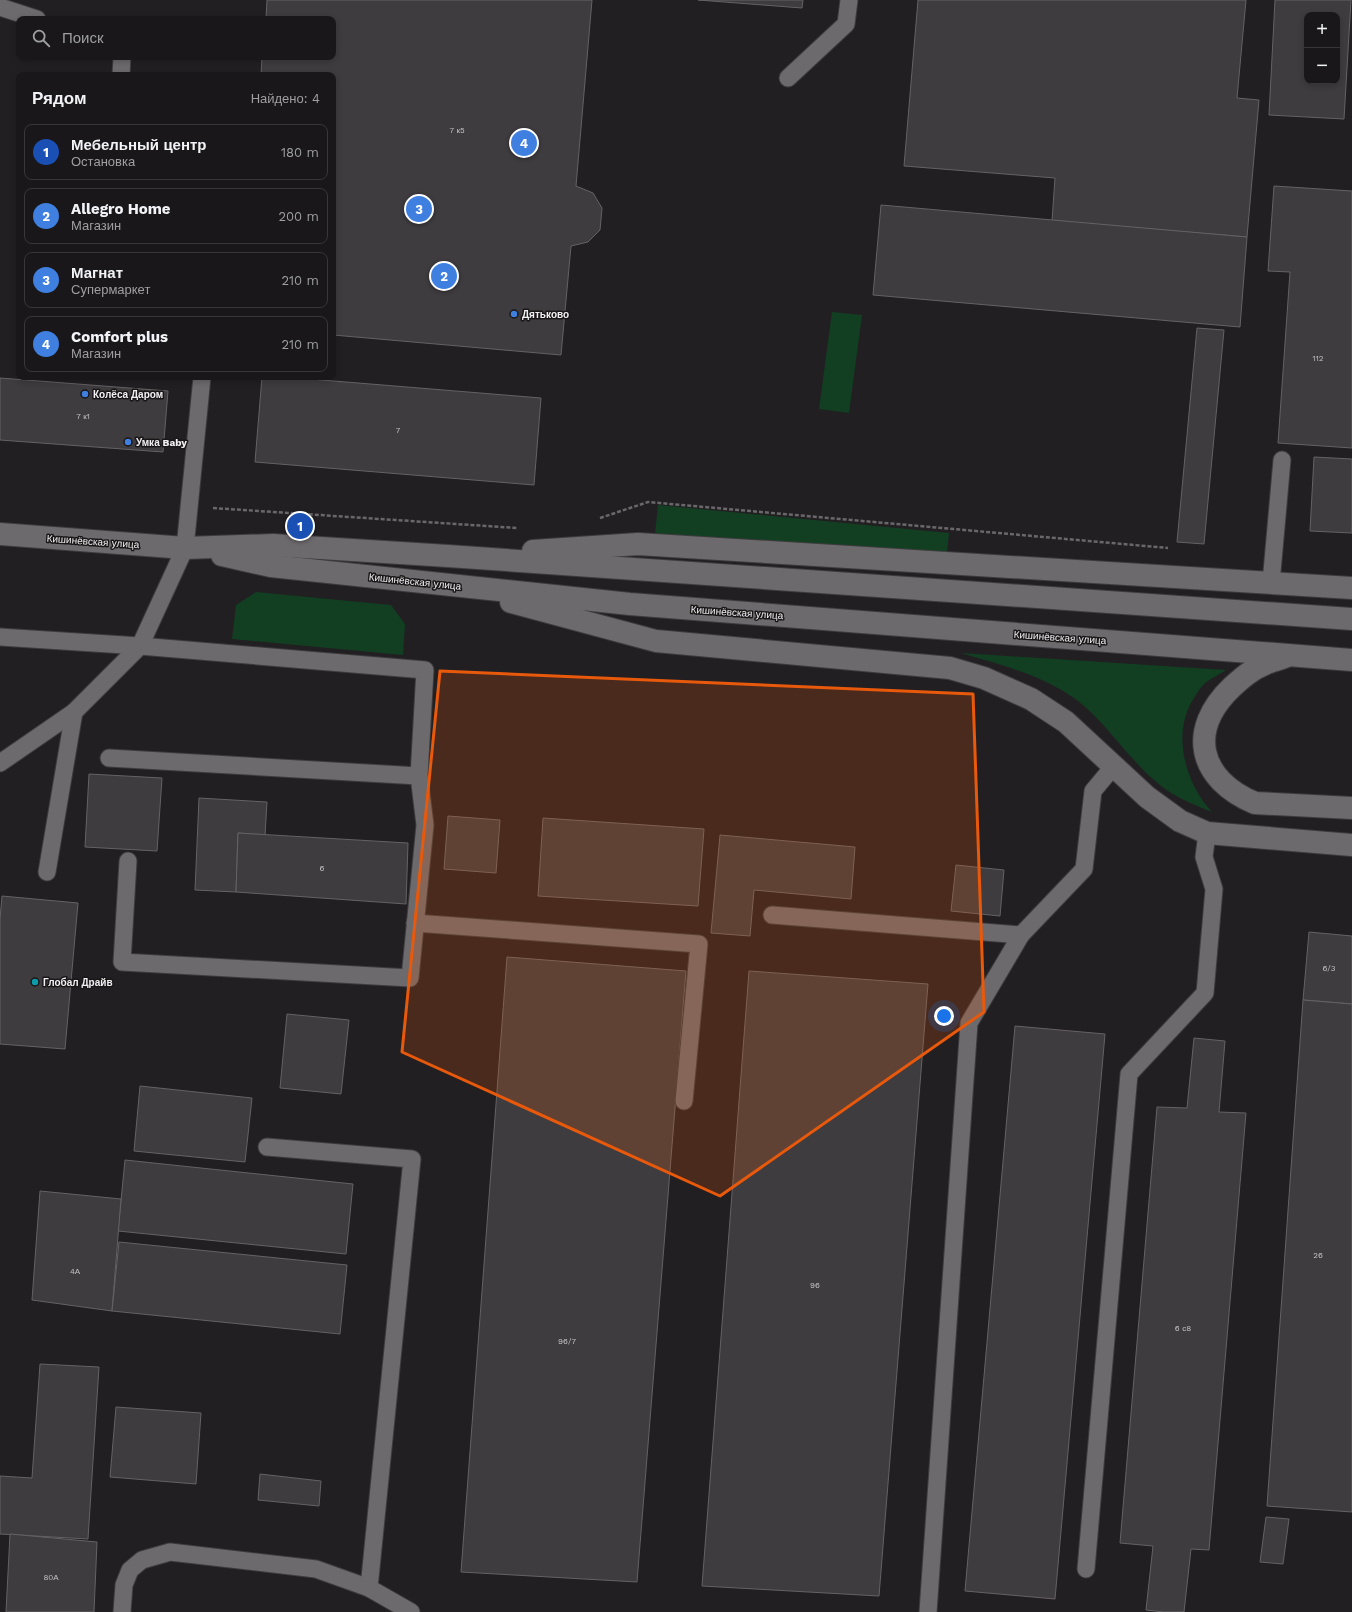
<!DOCTYPE html>
<html lang="ru">
<meta charset="utf-8">
<style>
:root{--surface:#1a171a;--page:#272427;--text:#f1f3f6;--muted:#9f9fa2;--line:#383639;--accent:#1a73e8}
body{margin:0;font-family:"Work Sans",sans-serif;background:var(--page);color:var(--text)}
.controls{position:absolute;right:12px;top:12px;display:grid;overflow:hidden;border-radius:8px;box-shadow:0 2px 6px #0003}
.controls button{width:36px;height:36px;display:grid;place-items:center;padding:0;border:0;border-bottom:1px solid var(--line);background:var(--surface);color:var(--text);font:20px sans-serif}
.you{position:absolute;left:944px;top:1016px;width:14px;height:14px;margin:-10px;border:3px solid #fff;border-radius:50%;background:#1a73e8;box-shadow:0 0 0 6px #1a73e833}
.badge{display:grid;place-items:center;width:26px;height:26px;border-radius:50%;background:var(--accent);color:#fff;font-size:13px;font-weight:700}
.pin{position:absolute;translate:-50% -50%;border:2px solid #fff;box-shadow:0 1px 4px #0006}
.list{margin:0;padding:0;list-style:none}
h2{display:flex;justify-content:space-between;align-items:center;height:52px;margin:0;padding:0 16px;font-size:17px}
h2 small{font-size:13px;font-weight:400;color:var(--muted)}
.list li{display:grid;grid-template-columns:26px 1fr auto;gap:12px;align-items:center;box-sizing:border-box;height:56px;margin:0 8px 8px;padding:0 8px;border:1px solid var(--line);border-radius:8px}
.list b{display:block;font-size:15px;white-space:nowrap}
.list p{margin:0;font-size:13px;white-space:nowrap;color:var(--muted)}
.list em{font-size:13px;font-style:normal;color:var(--muted)}
.icon{flex:none;width:22px;height:22px;fill:none;stroke:currentColor;stroke-width:2;stroke-linecap:round;stroke-linejoin:round}
.map{position:relative;flex:none;width:1352px;height:1612px;overflow:hidden}
.search{position:absolute;background:var(--surface);box-shadow:0 2px 6px #0003;left:16px;top:16px;width:320px;height:44px;display:flex;align-items:center;gap:10px;box-sizing:border-box;padding:0 14px;border-radius:8px;color:var(--muted);font-size:15px}
.panel{position:absolute;background:var(--surface);box-shadow:0 2px 6px #0003;left:16px;top:72px;width:320px;height:308px;border-radius:8px}
.map>svg:first-child{display:block}
.green{fill:#123f22}
.building{fill:#3f3c3f;stroke:#656265;fill-rule:evenodd}
.lines{fill:none;stroke-linecap:round;stroke-linejoin:round}
.service-casing{stroke:#3e3c3e;stroke-width:19}
.tertiary-casing{stroke:#3e3c3e;stroke-width:24}
.path{stroke:#696769;stroke-width:2.5;stroke-dasharray:4 2;stroke-linecap:butt}
.service{stroke:#6d6a6d;stroke-width:17}
.tertiary{stroke:#6d6a6d;stroke-width:22}
.marked{fill:#e8590c;fill-opacity:0.2;stroke:#e8590c;stroke-width:3;stroke-linejoin:round}
.shop-dot{fill:#3f7fe0;stroke:#191618;stroke-width:1.5}
.culture-dot{fill:#0f9aa8;stroke:#191618;stroke-width:1.5}
.labels{text-anchor:middle;stroke-width:3;stroke-linejoin:round;paint-order:stroke}
.number-label{font-size:8px;fill:#c5c3c5}
.poi-label{font-size:10px;font-weight:bold;fill:#f2f0f2;stroke:#191618;text-anchor:start}
.street-label{font-size:10px;fill:#f2f0f2;stroke:#191618}
</style>
<div class="map">
<svg width="1352" height="1612" viewBox="0 0 1352 1612">
<rect width="100%" height="100%" fill="#221f22"/>
<g class="green">
<polygon points="832,312 862,315 849,413 819,409"/>
<polygon points="658,505 949,533 946,563 655,534"/>
<polygon points="256,592 391,605 405,624 403,655 232,639 236,605"/>
<path d="M961 653 1226 670C1219 675 1209 679 1203 685 1199 689 1197 694 1194 698 1171 733 1185 783 1212 812 1197 806 1182 800 1168 791 1133 767 1111 727 1078 701 1044 675 1001 665 961 653Z"/>
</g>
<g class="building">
<polygon points="267,0 592,0 576,186 593,193 602,208 600,230 588,242 571,246 561,355 333,335 333,75 261,75 262,57 333,57 333,19 266,19"/>
<polygon points="698,0 803,0 802,8"/>
<polygon points="918,0 1246,0 1237,98 1259,100 1247,237 1052,221 1055,178 904,166"/>
<path d="M1275 0H1351L1344 119 1269 115ZM1307 15H1337V81H1307Z"/>
<polygon points="1274,186 1352,191 1352,448 1278,443 1290,272 1268,271"/>
<polygon points="881,205 1247,237 1240,327 873,295"/>
<polygon points="1197,328 1224,330 1204,544 1177,542"/>
<polygon points="262,377 285,377 541,398 534,485 255,462"/>
<polygon points="0,378 168,391 163,452 0,440"/>
<polygon points="1314,457 1352,459 1352,533 1310,531"/>
<polygon points="89,774 162,778 157,851 85,847"/>
<polygon points="199,798 267,802 265,835 238,833 236,892 195,890"/>
<polygon points="448,816 500,820 496,873 444,869"/>
<polygon points="543,818 704,829 698,906 538,896"/>
<polygon points="238,833 408,843 406,904 236,892"/>
<polygon points="720,835 855,847 851,899 754,890 750,936 711,933"/>
<polygon points="956,865 1004,870 1000,916 951,911"/>
<polygon points="2,896 78,903 65,1049 0,1044 0,919"/>
<polygon points="1309,932 1352,936 1352,1004 1303,1000"/>
<polygon points="507,957 686,971 637,1582 461,1572"/>
<polygon points="749,971 928,984 879,1596 702,1586"/>
<polygon points="1303,1000 1352,1004 1352,1512 1267,1506"/>
<polygon points="287,1014 349,1020 341,1094 280,1088"/>
<polygon points="1015,1026 1105,1034 1055,1599 965,1591"/>
<polygon points="1194,1038 1225,1041 1219,1112 1246,1113 1209,1550 1191,1549 1184,1612 1164,1612 1146,1610 1153,1546 1120,1543 1157,1107 1187,1108"/>
<polygon points="140,1086 252,1098 245,1162 134,1151"/>
<polygon points="125,1160 353,1184 346,1254 118,1231"/>
<polygon points="40,1191 121,1199 112,1311 32,1300"/>
<polygon points="119,1242 347,1265 340,1334 112,1311"/>
<polygon points="40,1364 99,1367 88,1539 0,1534 0,1476 32,1478"/>
<polygon points="116,1407 201,1413 196,1484 110,1477"/>
<polygon points="260,1474 321,1481 319,1506 258,1500"/>
<polygon points="1266,1517 1289,1519 1283,1564 1260,1562"/>
<polygon points="10,1534 97,1542 94,1612 6,1612"/>
</g>
<g class="lines">
<defs>
<g id="service">
<polyline points="0,7 37,19"/>
<polyline points="121,75 122,57"/>
<polyline points="788,78 846,24 849,0"/>
<polyline points="1271,583 1282,460"/>
<polyline points="0,637 140,646 425,670 419,776 425,825 410,978 122,962 128,861"/>
<polyline points="109,758 419,776"/>
<polyline points="0,763 74,712 140,646 185,548 202,377"/>
<polyline points="47,872 74,712"/>
<polyline points="772,915 1021,935"/>
<polyline points="415,923 699,944 684,1101"/>
<polyline points="267,1147 412,1159 369,1588"/>
<polyline points="1086,1569 1129,1074 1205,993 1214,889 1204,857 1207,833"/>
<polyline points="122,1612 124,1585 130,1570 142,1560 170,1552 316,1569 369,1588 411,1612"/>
<polyline points="928,1612 969,1023 1021,935 1084,869 1093,791 1113,767"/>
</g>
<g id="tertiary">
<polyline points="0,534 185,548 273,545 448,556 1352,619"/>
<polyline points="533,551 638,544 1352,588"/>
<polyline points="222,555 271,566 630,604 1352,660"/>
<polyline points="511,602 656,641 950,668 984,678 1031,699 1066,722 1147,797 1180,821 1207,833 1352,845"/>
<path d="M1285 657C1278 660 1271 661 1265 664 1252 669 1242 678 1232 687 1187 730 1198 779 1255 803L1352 808"/>
</g>
</defs>
<use href="#service" class="service-casing"/>
<use href="#tertiary" class="tertiary-casing"/>
<g class="path">
<polyline points="213,508 517,528"/>
<polyline points="600,518 648,502 1168,548"/>
</g>
<use href="#service" class="service"/>
<use href="#tertiary" class="tertiary"/>
</g>
<path class="marked" d="M440 671 973 694 984 1012 720 1196 402 1052Z"/>
<g class="shop-dot">
<circle cx="514" cy="314" r="4"/>
<circle cx="85" cy="394" r="4"/>
<circle cx="128" cy="442" r="4"/>
</g>
<circle class="culture-dot" cx="35" cy="982" r="4"/>
<g class="labels">
<g class="number-label">
<text x="457" y="133">7 к5</text>
<text x="1318" y="361">112</text>
<text x="83" y="419">7 к1</text>
<text x="398" y="433">7</text>
<text x="322" y="871">6</text>
<text x="1329" y="971">6/3</text>
<text x="1318" y="1258">26</text>
<text x="75" y="1274">4А</text>
<text x="815" y="1288">96</text>
<text x="1183" y="1331">6 с8</text>
<text x="567" y="1344">96/7</text>
<text x="51" y="1580">80А</text>
</g>
<g class="poi-label">
<text x="522" y="318">Дятьково</text>
<text x="93" y="398">Колёса Даром</text>
<text x="136" y="446">Умка Baby</text>
<text x="43" y="986">Глобал Драйв</text>
</g>
<g class="street-label">
<text transform="translate(93 541) rotate(4)" y="4">Кишинёвская улица</text>
<text transform="translate(415 581) rotate(6)" y="4">Кишинёвская улица</text>
<text transform="translate(737 612) rotate(4)" y="4">Кишинёвская улица</text>
<text transform="translate(1060 637) rotate(4)" y="4">Кишинёвская улица</text>
</g>
</g>
</svg>
<div class="controls">
<button>+</button>
<button>−</button>
</div>
<div class="you"></div>
<div class="pin badge" style="left:300px;top:526px;background:#1a4fb4">1</div>
<div class="pin badge" style="left:444px;top:276px;background:#3f7fe0">2</div>
<div class="pin badge" style="left:419px;top:209px;background:#3f7fe0">3</div>
<div class="pin badge" style="left:524px;top:143px;background:#3f7fe0">4</div>
<div class="search"><svg class="icon" aria-label="search" viewBox="0 0 24 24"><circle cx="10" cy="10" r="6"/><path d="M15 15l6 6"/></svg>Поиск</div>
<section class="panel">
<h2>Рядом<small>Найдено: 4</small></h2>
<ul class="list">
<li><span class="badge" style="background:#1a4fb4">1</span><div><b>Мебельный центр</b><p>Остановка</p></div><em>180 m</em></li>
<li><span class="badge" style="background:#3f7fe0">2</span><div><b>Allegro Home</b><p>Магазин</p></div><em>200 m</em></li>
<li><span class="badge" style="background:#3f7fe0">3</span><div><b>Магнат</b><p>Супермаркет</p></div><em>210 m</em></li>
<li><span class="badge" style="background:#3f7fe0">4</span><div><b>Comfort plus</b><p>Магазин</p></div><em>210 m</em></li>
</ul>
</section>
</div>
